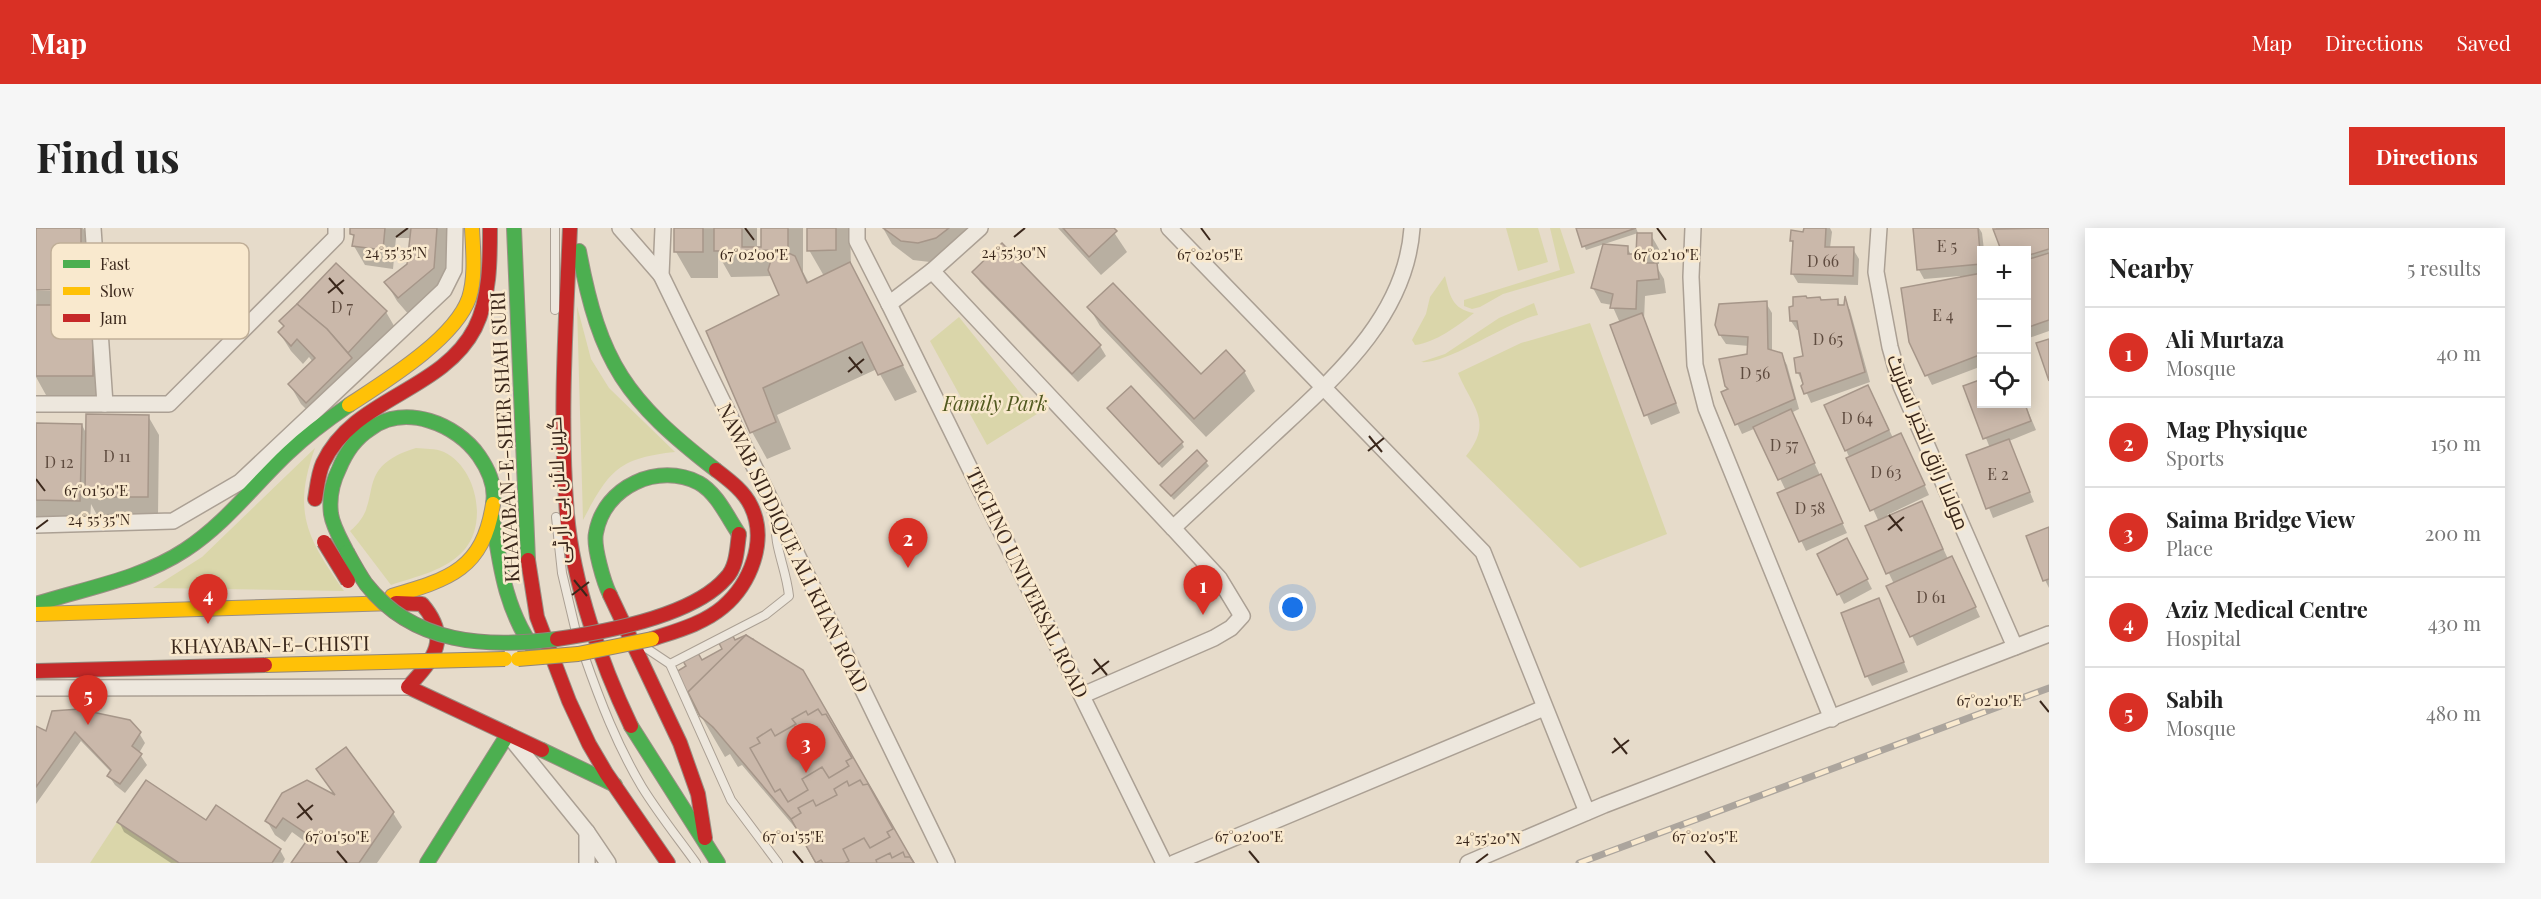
<!DOCTYPE html>
<meta charset="utf-8">
<style>
:root{--surface:#fff;--page:#f6f6f6;--text:#222;--muted:#767676;--line:#e0e0e0;--accent:#d93025}
body{margin:0;font-family:"Playfair Display",Cairo,serif;background:var(--page);color:var(--text)}
.controls{position:absolute;right:18px;top:18px;display:grid;overflow:hidden;border-radius:0px;box-shadow:0 3px 15px #0003}
.controls button{width:54px;height:54px;display:grid;place-items:center;padding:0;border:0;border-bottom:2px solid var(--line);background:var(--surface);color:var(--text);font:30px sans-serif}
.you{position:absolute;left:1257px;top:380px;width:21px;height:21px;margin:-15px;border:4px solid #fff;border-radius:50%;background:#1a73e8;box-shadow:0 0 0 9px #1a73e833}
.badge{display:grid;place-items:center;width:39px;height:39px;border-radius:50%;background:var(--accent);color:#fff;font-size:20px;font-weight:700}
.pin{position:absolute;translate:-50% -50px;filter:drop-shadow(0 2px 3px #0008)}
.pin::after{content:'';position:absolute;top:32px;width:21px;height:18px;background:inherit;clip-path:polygon(0 0,100% 0,50% 100%)}
.list{margin:0;padding:0;list-style:none}
h2{display:flex;justify-content:space-between;align-items:center;height:78px;margin:0;padding:0 24px;font-size:26px}
h2 small{font-size:20px;font-weight:400;color:var(--muted)}
.list li{display:grid;grid-template-columns:39px 1fr auto;gap:18px;align-items:center;box-sizing:border-box;height:90px;padding:0 24px;border-top:2px solid var(--line)}
.list b{display:block;font-size:22px;white-space:nowrap}
.list p{margin:0;font-size:20px;white-space:nowrap;color:var(--muted)}
.list em{font-size:20px;font-style:normal;color:var(--muted)}
.icon{flex:none;width:33px;height:33px;fill:none;stroke:currentColor;stroke-width:2;stroke-linecap:round;stroke-linejoin:round}
.map{position:relative;flex:none;width:2013px;height:635px;overflow:hidden;border-radius:0px}
header{display:flex;align-items:center;gap:36px;box-sizing:border-box;height:84px;padding:0 30px;background:var(--accent);color:#fff}
header strong{font-size:28px}
nav{display:flex;gap:33px;margin-inline-start:auto;font-size:21px}
.intro{display:flex;align-items:center;justify-content:space-between;box-sizing:border-box;height:144px;padding:0 36px}
h1{margin:0;font-size:42px}
.button{padding:15px 27px;border-radius:0px;background:var(--accent);color:#fff;font-size:21px;font-weight:700}
main{display:flex;gap:36px;padding:0 36px}
aside{flex:1;background:var(--surface);border-radius:0px;box-shadow:0 3px 15px #0003}
.map>svg:first-child{display:block}
.green{fill:#dad6aa}
.shadow{fill:#0003}
.building{fill:#cab8aa;stroke:#a69689;stroke-width:1.5}
.lines{fill:none;stroke-linecap:round;stroke-linejoin:round}
.lane-casing{stroke:#aba094;stroke-width:10}
.street-casing{stroke:#aba094;stroke-width:18}
.fast-casing{stroke:#9a8f84;stroke-width:16}
.slow-casing{stroke:#9a8f84;stroke-width:16}
.jam-casing{stroke:#9a8f84;stroke-width:16}
.lane{stroke:#ede7dd;stroke-width:8}
.street{stroke:#ede7dd;stroke-width:15}
.fast{stroke:#4caf50;stroke-width:14}
.slow{stroke:#ffc107;stroke-width:14}
.jam{stroke:#c62828;stroke-width:14}
.rail-casing{stroke:#aca59d;stroke-width:7}
.rail{stroke:#f9e9ce;stroke-width:4.5;stroke-dasharray:14;stroke-linecap:butt}
.fast-bridge-casing{stroke:#90857a;stroke-width:16;stroke-linecap:butt}
.slow-bridge-casing{stroke:#90857a;stroke-width:16;stroke-linecap:butt}
.jam-bridge-casing{stroke:#90857a;stroke-width:16;stroke-linecap:butt}
.fast-bridge{stroke:#4caf50;stroke-width:14}
.slow-bridge{stroke:#ffc107;stroke-width:14}
.jam-bridge{stroke:#c62828;stroke-width:14}
.ticks{fill:none;stroke:#3a271b;stroke-width:2}
.labels{text-anchor:middle;stroke-width:5;stroke-linejoin:round;paint-order:stroke}
.number-label{font-size:16px;fill:#5e4b3f}
.park-label{font-size:20px;font-style:italic;fill:#50591f;stroke:#f9e9ce}
.street-label{font-size:20px;fill:#3a271b;stroke:#f9e9ce}
.key{fill:#f9e9ce;stroke:#c0af98;stroke-width:1.5}
.key-label{font-size:16px;fill:#3a271b}
.ticks-label{font-size:15px;text-anchor:middle;fill:#3a271b;stroke:#f9e9ce;stroke-width:5;stroke-linejoin:round;paint-order:stroke}
</style>
<header>
<strong>Map</strong>
<nav><a>Map</a><a>Directions</a><a>Saved</a></nav>
</header>
<div class="intro"><h1>Find us</h1><a class="button">Directions</a></div>
<main>
<div class="map">
<svg width="2013" height="635" viewBox="0 0 2013 635">
<rect width="100%" height="100%" fill="#e6dbca"/>
<g class="green">
<polygon points="1470,0 1502,0 1512,34 1482,43"/>
<polygon points="1514,0 1524,0 1539,45 1467,66 1444,79 1436,81 1428,78 1428,72 1524,42"/>
<path d="M1409 48C1414 68 1416 81 1438 85 1423 97 1399 115 1379 117L1376 112 1390 86 1394 69Z"/>
<path d="M1498 75 1502 87C1470 94 1411 137 1385 134L1409 126 1463 90Z"/>
<path d="M541 78 555 131 573 160 639 224C582 230 573 243 547 292Z"/>
<polygon points="923,89 1001,186 951,217 894,113"/>
<path d="M1554 95 1631 306 1544 340 1430 228C1458 193 1436 179 1422 145L1485 115Z"/>
<path d="M279 220C256 284 271 310 308 363L117 360 166 329Z"/>
<path d="M380 220C389 221 399 220 408 224 440 239 452 294 429 321 410 343 381 348 355 357L314 303C351 273 314 240 380 220Z"/>
<polygon points="81,594 143,635 54,635"/>
</g>
<g class="shadow">
<polygon points="0,0 47,0 55,14 67,167 10,167 0,149 0,63 53,63 53,60 0,60"/>
<polygon points="316,0 413,0 408,60 374,88 361,73 350,54 372,36 376,10 360,10 357,41 329,37 318,18"/>
<polygon points="640,0 721,0 721,20 726,20 727,0 767,0 767,44 773,55 788,48 773,22 773,0 814,0 815,39 881,164 859,173 841,141 741,187 755,221 731,231 716,204 745,68 736,48 695,49 682,26 682,50 655,50 640,24"/>
<polygon points="847,0 946,0 911,29 894,34 877,32 856,16"/>
<polygon points="1022,0 1075,0 1091,24 1065,47"/>
<polygon points="1541,0 1600,0 1602,5 1550,22"/>
<polygon points="1769,0 1794,0 1796,4 1794,20 1817,21 1823,31 1822,57 1762,55 1756,45 1758,18 1755,12 1769,6"/>
<polygon points="1892,0 1943,0 1946,5 1948,22 1946,22 1946,138 1896,157 1891,147 1924,50 1924,48 1888,51 1883,42"/>
<polygon points="1960,0 2013,0 2013,103 1990,111 1990,22 1966,22"/>
<polygon points="1615,7 1623,21 1623,36 1619,36 1628,51 1630,65 1609,68 1608,92 1644,185 1615,197 1576,97 1584,95 1576,77 1565,75 1557,60 1591,20 1596,28 1602,28"/>
<polygon points="966,17 1064,118 1070,128 1042,154 944,54 938,44"/>
<polygon points="1771,71 1801,72 1805,79 1810,79 1810,75 1814,82 1834,154 1775,175 1762,145 1768,129 1764,102 1761,102 1755,93"/>
<polygon points="1730,75 1736,85 1736,124 1745,126 1751,137 1763,181 1755,185 1811,305 1770,323 1743,266 1750,263 1720,200 1706,206 1687,165 1693,162 1713,127 1713,118 1690,116 1684,107"/>
<polygon points="1053,79 1165,149 1208,143 1219,163 1170,209 1064,98"/>
<polygon points="350,84 361,103 322,145 325,150 282,193 265,176 254,157 277,134 273,129 267,136 255,123 243,104 249,100 245,93"/>
<polygon points="1929,159 1946,176 1989,176 2000,202 1973,213 1998,274 1957,290 1932,228 1954,220"/>
<polygon points="1837,168 1857,210 1870,216 1893,267 1851,287 1852,290 1886,275 1912,331 1921,339 1944,389 1881,418 1852,359 1858,356 1831,299 1843,294 1810,222"/>
<polygon points="1072,180 1146,215 1148,219 1126,240"/>
<polygon points="112,188 123,207 122,288 61,287 55,276 54,292 0,291 0,196 46,197 51,207"/>
<polygon points="1170,234 1173,238 1138,272 1129,262 1126,258"/>
<polygon points="2013,301 2013,360 2009,352"/>
<polygon points="1816,322 1836,361 1808,376 1783,327"/>
<polygon points="1842,372 1872,444 1836,458 1831,448"/>
<polygon points="665,434 857,602 876,635 782,635 767,609 706,537 702,539 694,526 689,529 665,488"/>
<polygon points="56,482 58,486 103,505 109,515 103,525 111,537 89,565 79,557 73,548 75,544 45,513 0,576 0,500 11,505"/>
<polygon points="282,542 357,585 366,599 341,635 257,635 271,615 256,604 249,614 239,607 231,593 300,569"/>
<polygon points="83,594 170,594 244,622 249,631 247,635 135,635 88,604"/>
</g>
<g class="building">
<polygon points="0,0 45,0 45,61 0,62"/>
<polygon points="314,0 349,0 347,22 316,18 318,7 314,6"/>
<polygon points="375,0 401,0 398,40 362,70 348,54 371,36"/>
<rect x="638" y="0" width="29" height="24"/>
<polygon points="678,0 706,0 706,19 725,19 725,0 752,0 752,22 678,23"/>
<polygon points="771,0 800,0 800,22 771,23"/>
<polygon points="847,0 913,0 900,10 882,15 865,13"/>
<polygon points="1027,0 1078,0 1081,3 1053,29"/>
<polygon points="1540,0 1600,0 1546,19"/>
<polygon points="1768,0 1790,0 1789,19 1818,19 1817,48 1755,46 1757,13 1754,13 1755,2 1767,4"/>
<polygon points="1877,0 1942,0 1945,36 1881,42"/>
<polygon points="2013,0 2013,21 1990,28 1990,22 1965,22 1957,1"/>
<polygon points="1601,5 1616,5 1616,22 1609,22 1609,35 1621,35 1623,51 1601,53 1600,81 1574,80 1577,66 1555,60 1567,16 1592,18 1592,26 1600,26"/>
<polygon points="966,15 1065,117 1036,146 936,44"/>
<polygon points="746,22 759,28 771,55 814,34 867,137 842,147 826,114 727,160 740,194 714,205 670,103 743,67 732,42 736,29"/>
<polygon points="2013,25 2013,92 1990,100 1990,32"/>
<polygon points="300,35 351,83 312,125 291,101 261,76"/>
<polygon points="1946,45 1946,126 1889,148 1873,114 1865,60"/>
<polygon points="1077,55 1165,146 1190,122 1209,143 1158,191 1051,79"/>
<polygon points="1770,68 1771,70 1784,69 1785,72 1802,71 1802,77 1808,77 1809,68 1829,144 1768,166 1765,158 1767,156 1764,145 1760,145 1758,130 1767,128 1761,93 1754,93 1753,79 1757,78 1757,69"/>
<polygon points="1731,73 1732,121 1746,125 1759,171 1699,197 1685,164 1692,161 1689,158 1683,131 1711,126 1712,109 1683,107 1679,97 1683,76"/>
<polygon points="261,76 291,101 316,130 270,175 252,156 279,130 261,111 255,118 242,104 248,98 243,93"/>
<rect x="0" y="77" width="57" height="71"/>
<polygon points="1606,85 1640,175 1608,188 1574,97"/>
<polygon points="2013,111 2013,153 2000,115"/>
<polygon points="1946,151 1946,176 1989,176 1995,193 1947,211 1927,158"/>
<polygon points="1832,157 1853,202 1809,223 1788,177"/>
<polygon points="1095,158 1147,214 1123,236 1071,180"/>
<polygon points="1755,181 1779,235 1742,252 1717,199"/>
<polygon points="50,186 113,187 112,269 49,269"/>
<polygon points="0,195 46,196 44,273 0,272"/>
<polygon points="1865,205 1889,257 1834,283 1810,230"/>
<polygon points="1973,211 1994,264 1950,281 1930,227"/>
<polygon points="1161,222 1171,233 1135,268 1124,257"/>
<polygon points="1785,246 1807,295 1763,314 1741,265"/>
<polygon points="1886,273 1907,321 1850,346 1829,298"/>
<polygon points="2013,299 2013,351 2007,353 1990,308"/>
<polygon points="1811,310 1832,351 1801,367 1781,326"/>
<polygon points="1916,328 1940,379 1874,409 1850,358"/>
<polygon points="1843,370 1868,434 1829,449 1805,385"/>
<polygon points="710,407 713,412 717,411 742,456 736,459 739,464 718,475 712,464 691,475 698,487 677,499 669,485 664,488 640,444 650,438 647,433 662,425 666,432 686,421 683,415 697,408 699,412"/>
<polygon points="710,407 767,442 878,635 780,635 755,591 677,499 664,488 652,464"/>
<polygon points="57,480 56,484 94,492 105,504 96,518 106,526 84,556 71,548 75,542 39,504 0,559 0,498 10,503 16,483"/>
<polygon points="782,481 786,487 790,486 816,530 810,533 813,538 793,550 786,539 766,551 772,562 752,574 744,561 739,564 714,520 724,515 721,510 735,501 739,508 760,496 756,491 770,483 772,487"/>
<polygon points="310,519 358,584 323,635 255,635 274,608 247,590 240,600 229,593 246,565 271,552 299,567 280,541"/>
<polygon points="110,552 170,592 180,577 245,621 236,635 143,635 81,594"/>
<polygon points="824,552 827,557 832,556 857,601 851,604 854,609 834,620 828,610 807,621 813,633 809,635 787,635 785,632 780,635 755,591 765,585 762,580 777,572 780,578 801,567 798,561 811,553 813,558"/>
<polygon points="867,624 869,629 874,629 878,635 841,635 840,632 854,625 856,630"/>
</g>
<g class="lines">
<defs>
<g id="lane">
<polyline points="519,82 519,0"/>
<polyline points="520,289 526,345 540,404"/>
<path d="M740 290C737 318 750 339 753 368L729 387 634 436 695 572 742 635"/>
<polyline points="607,418 634,436"/>
<path d="M548 427C564 473 581 517 606 559 622 585 642 610 660 635"/>
</g>
<g id="street">
<polyline points="57,0 69,176"/>
<polyline points="584,0 625,47"/>
<polyline points="627,0 625,47 911,635"/>
<polyline points="821,0 821,13 853,76 896,43"/>
<polyline points="944,0 896,43 1137,300"/>
<polyline points="1133,0 1447,324 1551,584"/>
<polyline points="1657,0 1655,49 1659,137 1670,180 1796,491"/>
<polyline points="1843,0 1840,44 1854,119 1865,158 1979,419"/>
<polyline points="853,76 1128,635"/>
<polyline points="0,176 133,176 300,9 300,0"/>
<polyline points="0,297 137,293 204,254 408,62 418,42 419,0"/>
<polyline points="0,460 372,459"/>
<path d="M1047 467 1178 410 1195 400 1206 388 1183 350 1137 300C1170 269 1204 238 1237 207 1298 150 1370 89 1376 0"/>
<polyline points="478,514 551,604 572,635"/>
<polyline points="551,635 551,604"/>
<polyline points="1138,635 1508,480"/>
<polyline points="1432,635 1568,577 2013,406"/>
</g>
<g id="fast">
<polyline points="478,0 492,332"/>
<path d="M543 23C564 136 590 172 680 242"/>
<path d="M457 291C464 341 471 389 504 429"/>
<path d="M311 324C305 312 297 299 295 286 293 270 296 255 303 241 309 226 320 210 334 201 369 175 421 196 443 228 452 241 460 259 457 276"/>
<path d="M574 367C568 355 557 318 560 305 568 258 623 234 663 255 681 265 692 290 703 306"/>
<path d="M0 376C50 360 105 351 149 322 189 296 218 257 252 225 271 207 291 192 313 177"/>
<polyline points="595,498 682,635"/>
<polyline points="506,522 579,557"/>
<polyline points="391,635 472,506"/>
</g>
<g id="slow">
<path d="M313 177C348 154 419 111 433 70 440 48 437 22 436 0"/>
<path d="M356 368C414 351 447 341 457 276"/>
<polyline points="0,386 360,375"/>
</g>
<g id="jam">
<path d="M534 0C530 95 523 191 531 286 537 356 565 435 595 498"/>
<path d="M279 271C281 260 282 246 287 235 318 169 406 164 439 100 454 70 454 32 454 0"/>
<polyline points="492,332 501,389 533,473 553,516 570,545 632,635"/>
<polyline points="574,367 644,515 662,566 669,610"/>
<path d="M360 375 386 376C415 410 399 430 372 459L506 522"/>
<path d="M616 411C640 403 667 396 687 379 714 356 732 313 715 278 708 263 693 252 680 242"/>
</g>
</defs>
<use href="#lane" class="lane-casing"/>
<use href="#street" class="street-casing"/>
<use href="#fast" class="fast-casing"/>
<use href="#slow" class="slow-casing"/>
<use href="#jam" class="jam-casing"/>
<use href="#lane" class="lane"/>
<use href="#street" class="street"/>
<use href="#fast" class="fast"/>
<use href="#slow" class="slow"/>
<use href="#jam" class="jam"/>
<defs>
<polyline id="rail" points="1543,635 2013,460"/>
</defs>
<use href="#rail" class="rail-casing"/>
<use href="#rail" class="rail"/>
<defs>
<path id="fast-bridge" d="M311 324C317 335 323 346 330 356 378 417 451 420 521 411"/>
<g id="slow-bridge">
<polyline points="482,431 542,426 616,411"/>
<polyline points="229,437 469,431"/>
</g>
<g id="jam-bridge">
<polyline points="288,314 312,353"/>
<path d="M521 411C569 404 657 388 690 350 701 339 701 320 703 306"/>
<polyline points="0,443 229,437"/>
</g>
</defs>
<use href="#fast-bridge" class="fast-bridge-casing"/>
<use href="#slow-bridge" class="slow-bridge-casing"/>
<use href="#jam-bridge" class="jam-bridge-casing"/>
<use href="#fast-bridge" class="fast-bridge"/>
<use href="#slow-bridge" class="slow-bridge"/>
<use href="#jam-bridge" class="jam-bridge"/>
</g>
<path class="ticks" d="M709 0 718 12M1165 0 1174 12M1621 0 1630 12M360 9 372 0M978 9 989 0M293 50 307 66M292 65 308 52M813 129 826 145M812 144 828 131M1333 208 1346 224M1332 223 1348 210M0 251 9 263M1853 287 1866 303M0 301 12 292M1852 302 1868 289M538 352 551 368M536 367 553 354M1058 431 1071 447M1056 446 1073 433M2004 473 2013 484M1578 510 1591 526M1576 525 1593 512M262 575 276 592M261 590 277 577M301 623 311 635M757 623 767 635M1213 623 1223 635M1669 623 1679 635M1440 635 1452 626"/>
<g class="labels">
<g class="number-label">
<text x="1911" y="24">E 5</text>
<text x="1787" y="39">D 66</text>
<text x="306" y="85">D 7</text>
<text x="1907" y="93">E 4</text>
<text x="1792" y="117">D 65</text>
<text x="1719" y="151">D 56</text>
<text x="1821" y="196">D 64</text>
<text x="1748" y="223">D 57</text>
<text x="81" y="234">D 11</text>
<text x="23" y="240">D 12</text>
<text x="1850" y="250">D 63</text>
<text x="1962" y="252">E 2</text>
<text x="1774" y="286">D 58</text>
<text x="1895" y="375">D 61</text>
</g>
<g class="park-label">
<text x="959" y="183">Family Park</text>
</g>
<g class="street-label">
<text transform="translate(469 209) rotate(-93)" y="7">KHAYABAN-E-SHER SHAH SURI</text>
<text transform="translate(1892 214) rotate(68)" y="7">مولانا رازق الخیر اسٹریٹ</text>
<text transform="translate(522 262) rotate(-93)" y="7">گرین لائن بی آر ٹی</text>
<text transform="translate(757 320) rotate(64)" y="7">NAWAB SIDDIQUE ALI KHAN ROAD</text>
<text transform="translate(991 355) rotate(64)" y="7">TECHNO UNIVERSAL ROAD</text>
<text transform="translate(234 417) rotate(-1)" y="7">KHAYABAN-E-CHISTI</text>
</g>
</g>
<rect x="15" y="15" width="198" height="96" rx="9" class="key"/>
<rect x="27" y="32" width="27" height="8" fill="#4caf50"/>
<rect x="27" y="59" width="27" height="8" fill="#ffc107"/>
<rect x="27" y="86" width="27" height="8" fill="#c62828"/>
<g class="key-label">
<text x="64" y="42">Fast</text>
<text x="64" y="69">Slow</text>
<text x="64" y="96">Jam</text>
</g>
<g class="ticks-label">
<text x="360" y="30">24°55'35"N</text>
<text x="978" y="30">24°55'30"N</text>
<text x="718" y="32">67°02'00"E</text>
<text x="1630" y="32">67°02'10"E</text>
<text x="1174" y="32">67°02'05"E</text>
<text x="60" y="268">67°01'50"E</text>
<text x="63" y="297">24°55'35"N</text>
<text x="1953" y="478">67°02'10"E</text>
<text x="301" y="614">67°01'50"E</text>
<text x="757" y="614">67°01'55"E</text>
<text x="1213" y="614">67°02'00"E</text>
<text x="1669" y="614">67°02'05"E</text>
<text x="1452" y="616">24°55'20"N</text>
</g>
</svg>
<div class="controls">
<button>+</button>
<button>−</button>
<button><svg class="icon" aria-label="locate" viewBox="0 0 24 24"><circle cx="12" cy="12" r="6"/><path d="M12 2v4M12 18v4M2 12h4M18 12h4"/></svg></button>
</div>
<div class="you"></div>
<div class="pin badge" style="left:1167px;top:387px">1</div>
<div class="pin badge" style="left:872px;top:340px">2</div>
<div class="pin badge" style="left:770px;top:545px">3</div>
<div class="pin badge" style="left:172px;top:396px">4</div>
<div class="pin badge" style="left:52px;top:497px">5</div>
</div>
<aside>
<h2>Nearby<small>5 results</small></h2>
<ul class="list">
<li><span class="badge">1</span><div><b>Ali Murtaza</b><p>Mosque</p></div><em>40 m</em></li>
<li><span class="badge">2</span><div><b>Mag Physique</b><p>Sports</p></div><em>150 m</em></li>
<li><span class="badge">3</span><div><b>Saima Bridge View</b><p>Place</p></div><em>200 m</em></li>
<li><span class="badge">4</span><div><b>Aziz Medical Centre</b><p>Hospital</p></div><em>430 m</em></li>
<li><span class="badge">5</span><div><b>Sabih</b><p>Mosque</p></div><em>480 m</em></li>
</ul>
</aside>
</main>
